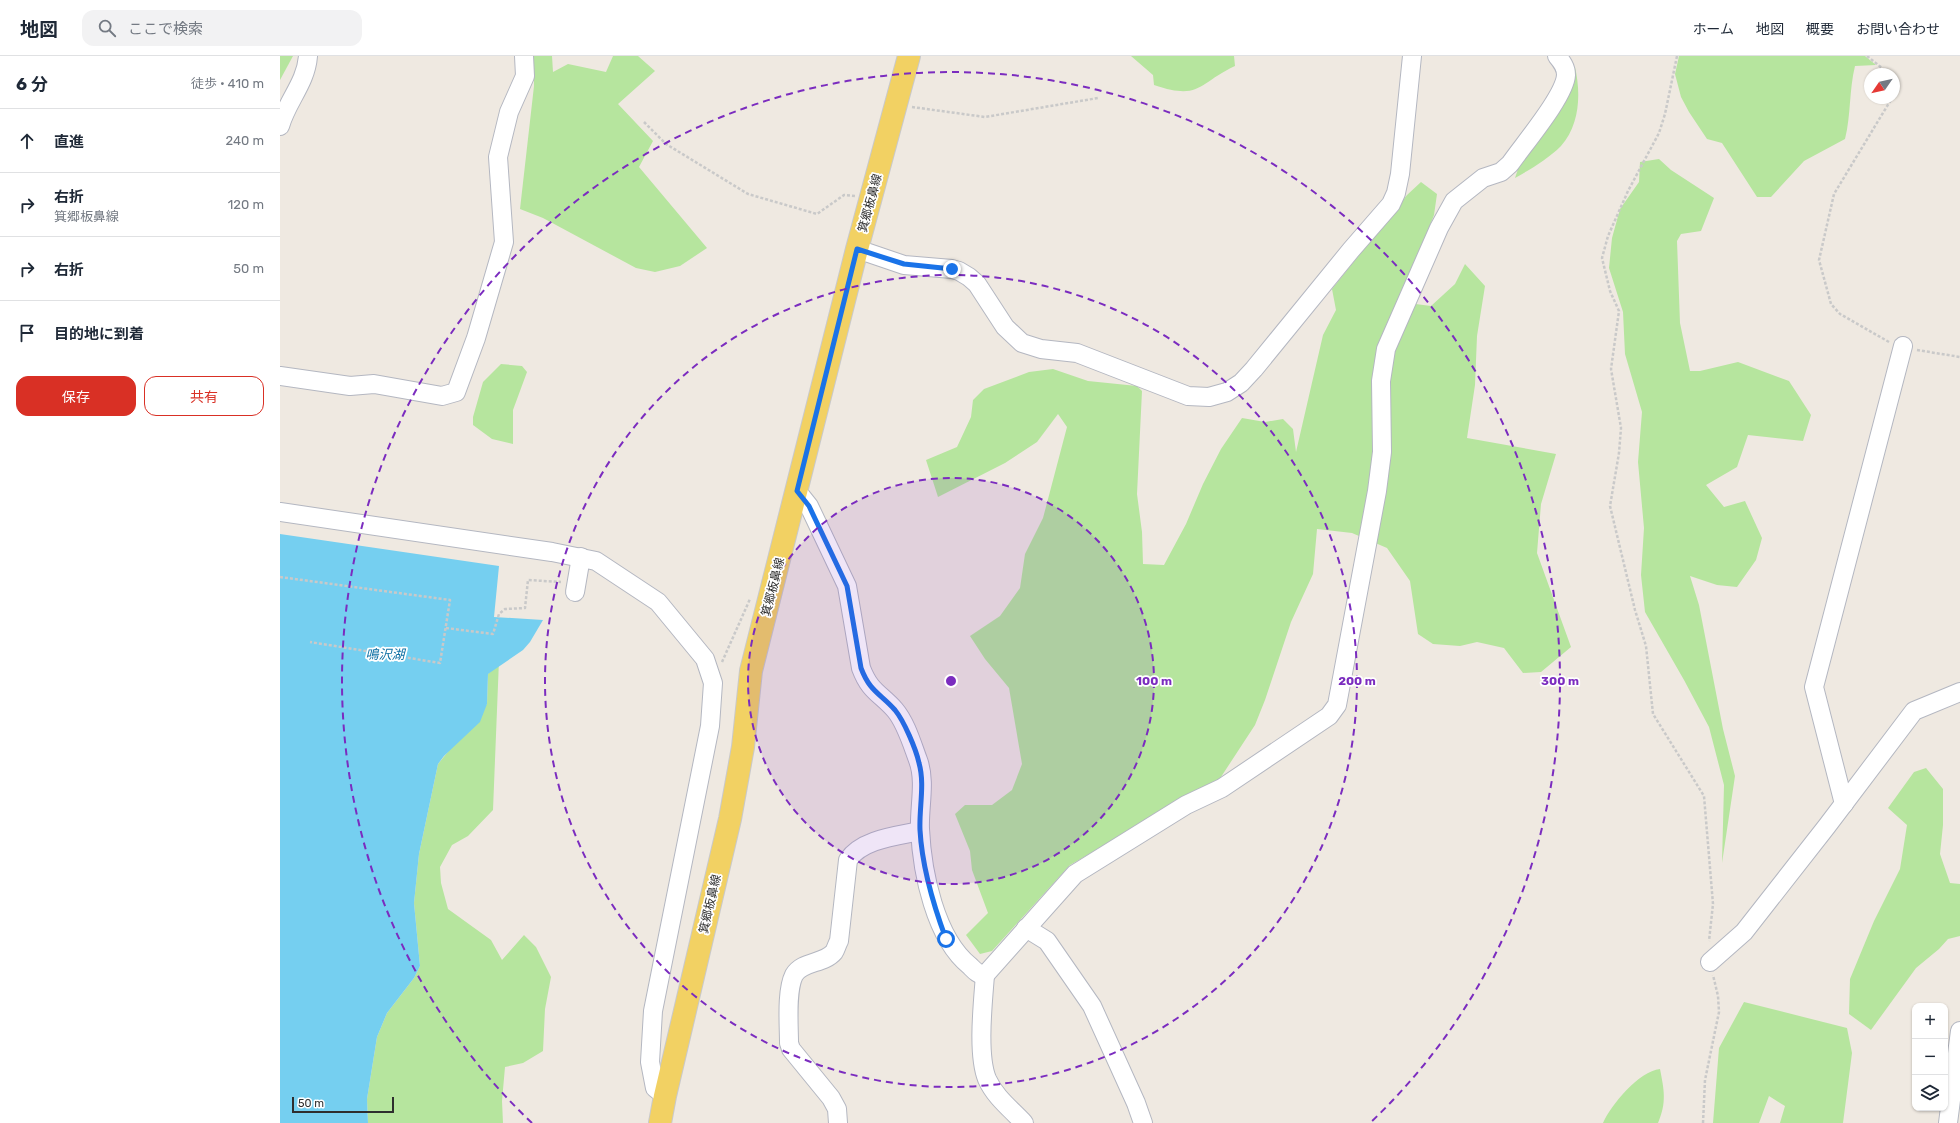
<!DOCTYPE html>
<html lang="ja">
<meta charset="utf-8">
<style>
:root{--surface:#fff;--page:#f2f2f3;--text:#1f2937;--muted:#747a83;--line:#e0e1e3;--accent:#d93025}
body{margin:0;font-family:Rubik,"Noto Sans JP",sans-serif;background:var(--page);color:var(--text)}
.controls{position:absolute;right:12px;bottom:12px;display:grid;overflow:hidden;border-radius:8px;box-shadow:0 1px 3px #0004}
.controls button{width:36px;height:36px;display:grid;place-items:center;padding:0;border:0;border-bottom:1px solid var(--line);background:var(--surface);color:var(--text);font:20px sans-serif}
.compass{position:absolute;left:1584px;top:12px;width:36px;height:36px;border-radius:50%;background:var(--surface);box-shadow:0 1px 3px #0004;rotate:236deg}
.scale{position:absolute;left:12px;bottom:10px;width:102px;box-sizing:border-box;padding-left:4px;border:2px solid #2e2e2e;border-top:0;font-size:11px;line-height:14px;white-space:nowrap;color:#2e2e2e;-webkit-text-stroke:3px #fff;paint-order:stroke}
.stop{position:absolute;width:12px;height:12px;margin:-9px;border:3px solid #1a73e8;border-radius:50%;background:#fff}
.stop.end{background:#1a73e8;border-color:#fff;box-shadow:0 1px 4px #0008}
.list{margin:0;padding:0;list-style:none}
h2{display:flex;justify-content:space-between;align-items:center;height:52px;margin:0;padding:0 16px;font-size:17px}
h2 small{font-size:13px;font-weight:400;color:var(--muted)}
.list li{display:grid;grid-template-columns:26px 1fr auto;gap:12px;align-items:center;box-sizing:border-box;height:64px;padding:0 16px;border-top:1px solid var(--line)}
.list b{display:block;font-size:15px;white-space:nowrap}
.list p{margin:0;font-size:13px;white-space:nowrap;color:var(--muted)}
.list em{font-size:13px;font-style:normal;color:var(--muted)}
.actions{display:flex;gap:8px;padding:12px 16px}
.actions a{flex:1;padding:9px 0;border:1px solid var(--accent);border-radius:12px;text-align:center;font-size:14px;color:var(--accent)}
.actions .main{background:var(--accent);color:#fff}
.icon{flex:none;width:22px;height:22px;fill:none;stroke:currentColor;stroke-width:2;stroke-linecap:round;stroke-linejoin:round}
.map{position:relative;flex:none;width:1680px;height:1067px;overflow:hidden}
header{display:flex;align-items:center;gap:24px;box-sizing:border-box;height:56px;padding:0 20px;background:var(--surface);border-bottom:1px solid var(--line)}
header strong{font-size:19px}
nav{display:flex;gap:22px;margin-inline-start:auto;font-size:14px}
.search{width:280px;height:36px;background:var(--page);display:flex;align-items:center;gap:10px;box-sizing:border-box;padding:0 14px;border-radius:12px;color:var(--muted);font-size:15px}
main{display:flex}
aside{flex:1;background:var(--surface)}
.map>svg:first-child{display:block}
.green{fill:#b6e59e}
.water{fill:#75cff0}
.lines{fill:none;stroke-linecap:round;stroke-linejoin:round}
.minor-casing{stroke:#b4b7c1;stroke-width:20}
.major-casing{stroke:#c9c9c9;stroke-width:24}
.path{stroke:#c9c9c9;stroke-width:2.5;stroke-dasharray:3 2;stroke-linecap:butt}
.minor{stroke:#fff;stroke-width:18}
.major{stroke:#f2d163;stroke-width:22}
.route{stroke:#1a73e8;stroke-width:5}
.ring{fill:none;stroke:#7b2cbf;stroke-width:2;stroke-dasharray:7 5}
.labels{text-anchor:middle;stroke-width:3.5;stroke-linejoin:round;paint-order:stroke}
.street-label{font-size:12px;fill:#2e2e2e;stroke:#fff}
.water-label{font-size:13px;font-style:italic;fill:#0d6fa3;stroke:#fff}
.centre{fill:#7b2cbf;stroke:#fff;stroke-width:2}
.ring-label{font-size:12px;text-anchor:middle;font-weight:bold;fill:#7b2cbf;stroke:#fff;stroke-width:3.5;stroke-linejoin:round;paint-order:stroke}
</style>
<header>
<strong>地図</strong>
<div class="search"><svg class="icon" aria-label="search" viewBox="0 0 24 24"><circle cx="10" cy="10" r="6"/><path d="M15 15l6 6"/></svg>ここで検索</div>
<nav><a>ホーム</a><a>地図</a><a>概要</a><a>お問い合わせ</a></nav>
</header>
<main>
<aside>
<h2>6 分<small>徒歩 · 410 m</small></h2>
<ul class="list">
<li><svg class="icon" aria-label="ahead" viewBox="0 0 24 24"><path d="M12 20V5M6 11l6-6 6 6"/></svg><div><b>直進</b></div><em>240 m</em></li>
<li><svg class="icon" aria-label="right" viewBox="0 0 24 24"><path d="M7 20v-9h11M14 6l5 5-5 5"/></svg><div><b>右折</b><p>箕郷板鼻線</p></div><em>120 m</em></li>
<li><svg class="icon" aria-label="right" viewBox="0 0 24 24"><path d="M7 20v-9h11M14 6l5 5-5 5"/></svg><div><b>右折</b></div><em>50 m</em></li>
<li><svg class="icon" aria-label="arrive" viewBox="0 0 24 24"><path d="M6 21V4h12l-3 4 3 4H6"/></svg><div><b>目的地に到着</b></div></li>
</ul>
<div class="actions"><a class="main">保存</a><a>共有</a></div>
</aside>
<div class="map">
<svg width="1680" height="1067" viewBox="0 0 1680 1067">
<rect width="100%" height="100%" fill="#efe9e1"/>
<g class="green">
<polygon points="0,0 13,0 0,24"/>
<polygon points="254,0 272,0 273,16 288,8 326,16 333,0 358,0 375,15 338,48 373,85 359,111 427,192 400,210 375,216 356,212 263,162 240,153 254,30"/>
<path d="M851 0H954L955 10C918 27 921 45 874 29L873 19Z"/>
<path d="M1399 0H1585L1596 9 1575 10C1569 34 1571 59 1565 83L1524 105 1491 141H1477L1442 87 1427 83 1409 56 1401 41 1395 18Z"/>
<path d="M1295 11C1301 37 1300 69 1281 90 1268 103 1251 113 1235 122L1239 110 1288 38Z"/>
<polygon points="1379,103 1391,114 1434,142 1421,175 1401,178 1397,185 1400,267 1410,315 1420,315 1458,306 1509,325 1531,359 1523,385 1468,379 1457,411 1426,429 1444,451 1465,445 1482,482 1476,504 1457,531 1437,529 1410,520 1419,549 1443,673 1455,720 1442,807 1444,729 1429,671 1404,624 1365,556 1361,519 1364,472 1358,406 1362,356 1345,298 1343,256 1329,212 1332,182 1340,153 1359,126 1360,106"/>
<polygon points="1141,126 1157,138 1154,159 1120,246 1151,250 1175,228 1185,208 1205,230 1197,280 1195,329 1187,382 1276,398 1261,448 1257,497 1291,591 1261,616 1243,617 1224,592 1197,586 1180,590 1153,588 1138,578 1130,525 1107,492 1072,477 1037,473 1033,518 1011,566 985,644 975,669 939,724 790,809 712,895 700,898 686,879 708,857 692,814 690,795 675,758 685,749 712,749 732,734 742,708 729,632 705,603 690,580 720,560 740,532 745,498 763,462 787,371 778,358 757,386 725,407 658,441 646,404 677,391 691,361 693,344 704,333 749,316 773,313 808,325 857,330 862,335 857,438 862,476 863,508 884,509 906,468 923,428 941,393 962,362 985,366 1003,363 1013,373 1016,396 1043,279 1056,254 1052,233 1127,139"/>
<polygon points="221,308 242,310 247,316 233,354 233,388 212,383 193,369 193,361 203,326"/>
<polygon points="219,604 213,754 188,780 172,789 160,811 161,827 168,853 211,884 222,904 244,879 256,891 271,921 265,953 263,995 243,1007 225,1011 222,1045 223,1067 88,1067 87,1043 97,981 107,957 134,922 140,910 134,847 139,798 158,708 207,648 208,618"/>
<polygon points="1646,712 1663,733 1663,769 1660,798 1670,827 1680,828 1680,880 1668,883 1659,893 1636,912 1591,974 1569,958 1570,923 1594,865 1620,813 1627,769 1608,752 1634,716"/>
<polygon points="1464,946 1567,972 1572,997 1563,1067 1500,1067 1505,1050 1489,1040 1479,1067 1433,1067 1439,992"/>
<path d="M1380 1013C1384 1034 1387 1046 1378 1067H1323C1331 1049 1359 1015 1380 1013Z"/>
</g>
<polygon class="water" points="0,478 219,510 214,561 263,564 250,586 243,594 208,618 207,648 200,666 164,700 158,708 139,798 134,847 140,910 134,922 107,957 97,981 87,1043 88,1067 0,1067"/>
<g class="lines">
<defs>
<g id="minor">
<path d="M0 70C7 45 26 27 28 0"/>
<polyline points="577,193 624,209 672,213 679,215 689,221 697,228 725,271 742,287 761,293 797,297 908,340 929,341 947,336 961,327 974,313 1071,194 1111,148 1116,137 1120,118 1132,0"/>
<polyline points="0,320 70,330 94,328 162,340 176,336 196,282 224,186 218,101 229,56 245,20 244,0"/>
<path d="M517 435 529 450 567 530 581 612C590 636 600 637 615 654 626 667 632 688 638 704 646 725 639 751 640 773 642 816 655 882 690 910 694 914 698 919 705 919L795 818 906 749 942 732 1049 660 1057 649 1097 435 1102 396 1101 325 1106 293 1159 172 1174 145 1203 122 1221 116 1230 108C1243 89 1285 40 1286 19 1286 11 1282 6 1277 0"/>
<polyline points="0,456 272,496 316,505 378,546 425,603 433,627 430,670 373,955 370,1006 375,1032 385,1040"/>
<polyline points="295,536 301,501"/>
<polyline points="1564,748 1534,631 1623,290"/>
<polyline points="746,872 767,885 812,950 856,1047 863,1067"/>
<polyline points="1430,906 1464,876 1547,770 1634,655 1680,636"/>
<path d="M705 919C703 946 697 998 707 1023 715 1041 731 1053 744 1067"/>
<path d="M558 1067 557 1053 551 1042 511 993 509 987C509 969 506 935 514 919 522 905 544 908 554 896 556 893 557 888 559 885L568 804C582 783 617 780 640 775"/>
<polyline points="1668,1067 1680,975"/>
</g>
<polyline id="major" points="380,1067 385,1040 450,763 463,691 471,615 577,193 629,0"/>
</defs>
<use href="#minor" class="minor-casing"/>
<use href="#major" class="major-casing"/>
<g class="path">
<polyline points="1397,0 1385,58 1379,77 1348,135 1328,180 1322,202 1330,235 1339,255 1331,313 1341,372 1339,397 1330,450 1355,554 1366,590 1373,658 1424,740 1433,848 1429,885"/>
<polyline points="1587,0 1602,12 1606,18"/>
<polyline points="632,51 705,61 818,42"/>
<polyline points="364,66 386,88 468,138 537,158 564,139 575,140"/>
<polyline points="1609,286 1560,258 1551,248 1539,204 1554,138 1612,42"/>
<polyline points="1637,294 1680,301"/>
<polyline points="0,521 170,544 160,607 30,586"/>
<polyline points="166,572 213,578 219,558 225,553 245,552 248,524 281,526"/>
<polyline points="442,606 470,543"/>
<polyline points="1423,1067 1425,1024 1439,956 1438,940 1433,919"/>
</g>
<use href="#minor" class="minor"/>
<use href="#major" class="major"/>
</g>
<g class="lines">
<path class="route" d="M666 883C653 848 642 811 640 774 639 752 645 728 639 707 636 693 624 665 615 654 600 637 590 636 581 612L567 530 529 450 517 435 577 193 624 208 672 213"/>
</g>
<circle cx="671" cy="625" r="203" fill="#7b2cbf" fill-opacity=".12"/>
<g class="ring">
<circle cx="671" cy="625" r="203"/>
<circle cx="671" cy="625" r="406"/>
<path d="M252 1067A609 609 0 1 1 1090 1067"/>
</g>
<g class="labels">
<g class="street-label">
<text transform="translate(590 147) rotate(-75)" y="4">箕郷板鼻線</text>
<text transform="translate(493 531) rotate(-76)" y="4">箕郷板鼻線</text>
<text transform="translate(430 848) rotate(-77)" y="4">箕郷板鼻線</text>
</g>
<g class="water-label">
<text x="105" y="603">鳴沢湖</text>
</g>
</g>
<circle cx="671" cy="625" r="6" class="centre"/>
<g class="ring-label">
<text x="874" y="629">100 m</text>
<text x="1077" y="629">200 m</text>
<text x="1280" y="629">300 m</text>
</g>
</svg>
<div class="controls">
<button>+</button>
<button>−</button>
<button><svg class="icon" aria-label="layers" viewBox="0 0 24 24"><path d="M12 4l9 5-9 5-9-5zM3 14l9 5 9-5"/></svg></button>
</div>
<svg class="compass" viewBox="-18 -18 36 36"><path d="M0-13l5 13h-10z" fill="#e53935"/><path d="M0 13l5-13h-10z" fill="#747a83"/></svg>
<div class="scale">50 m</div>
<div class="stop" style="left:666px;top:883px"></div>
<div class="stop end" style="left:672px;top:213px"></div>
</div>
</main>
